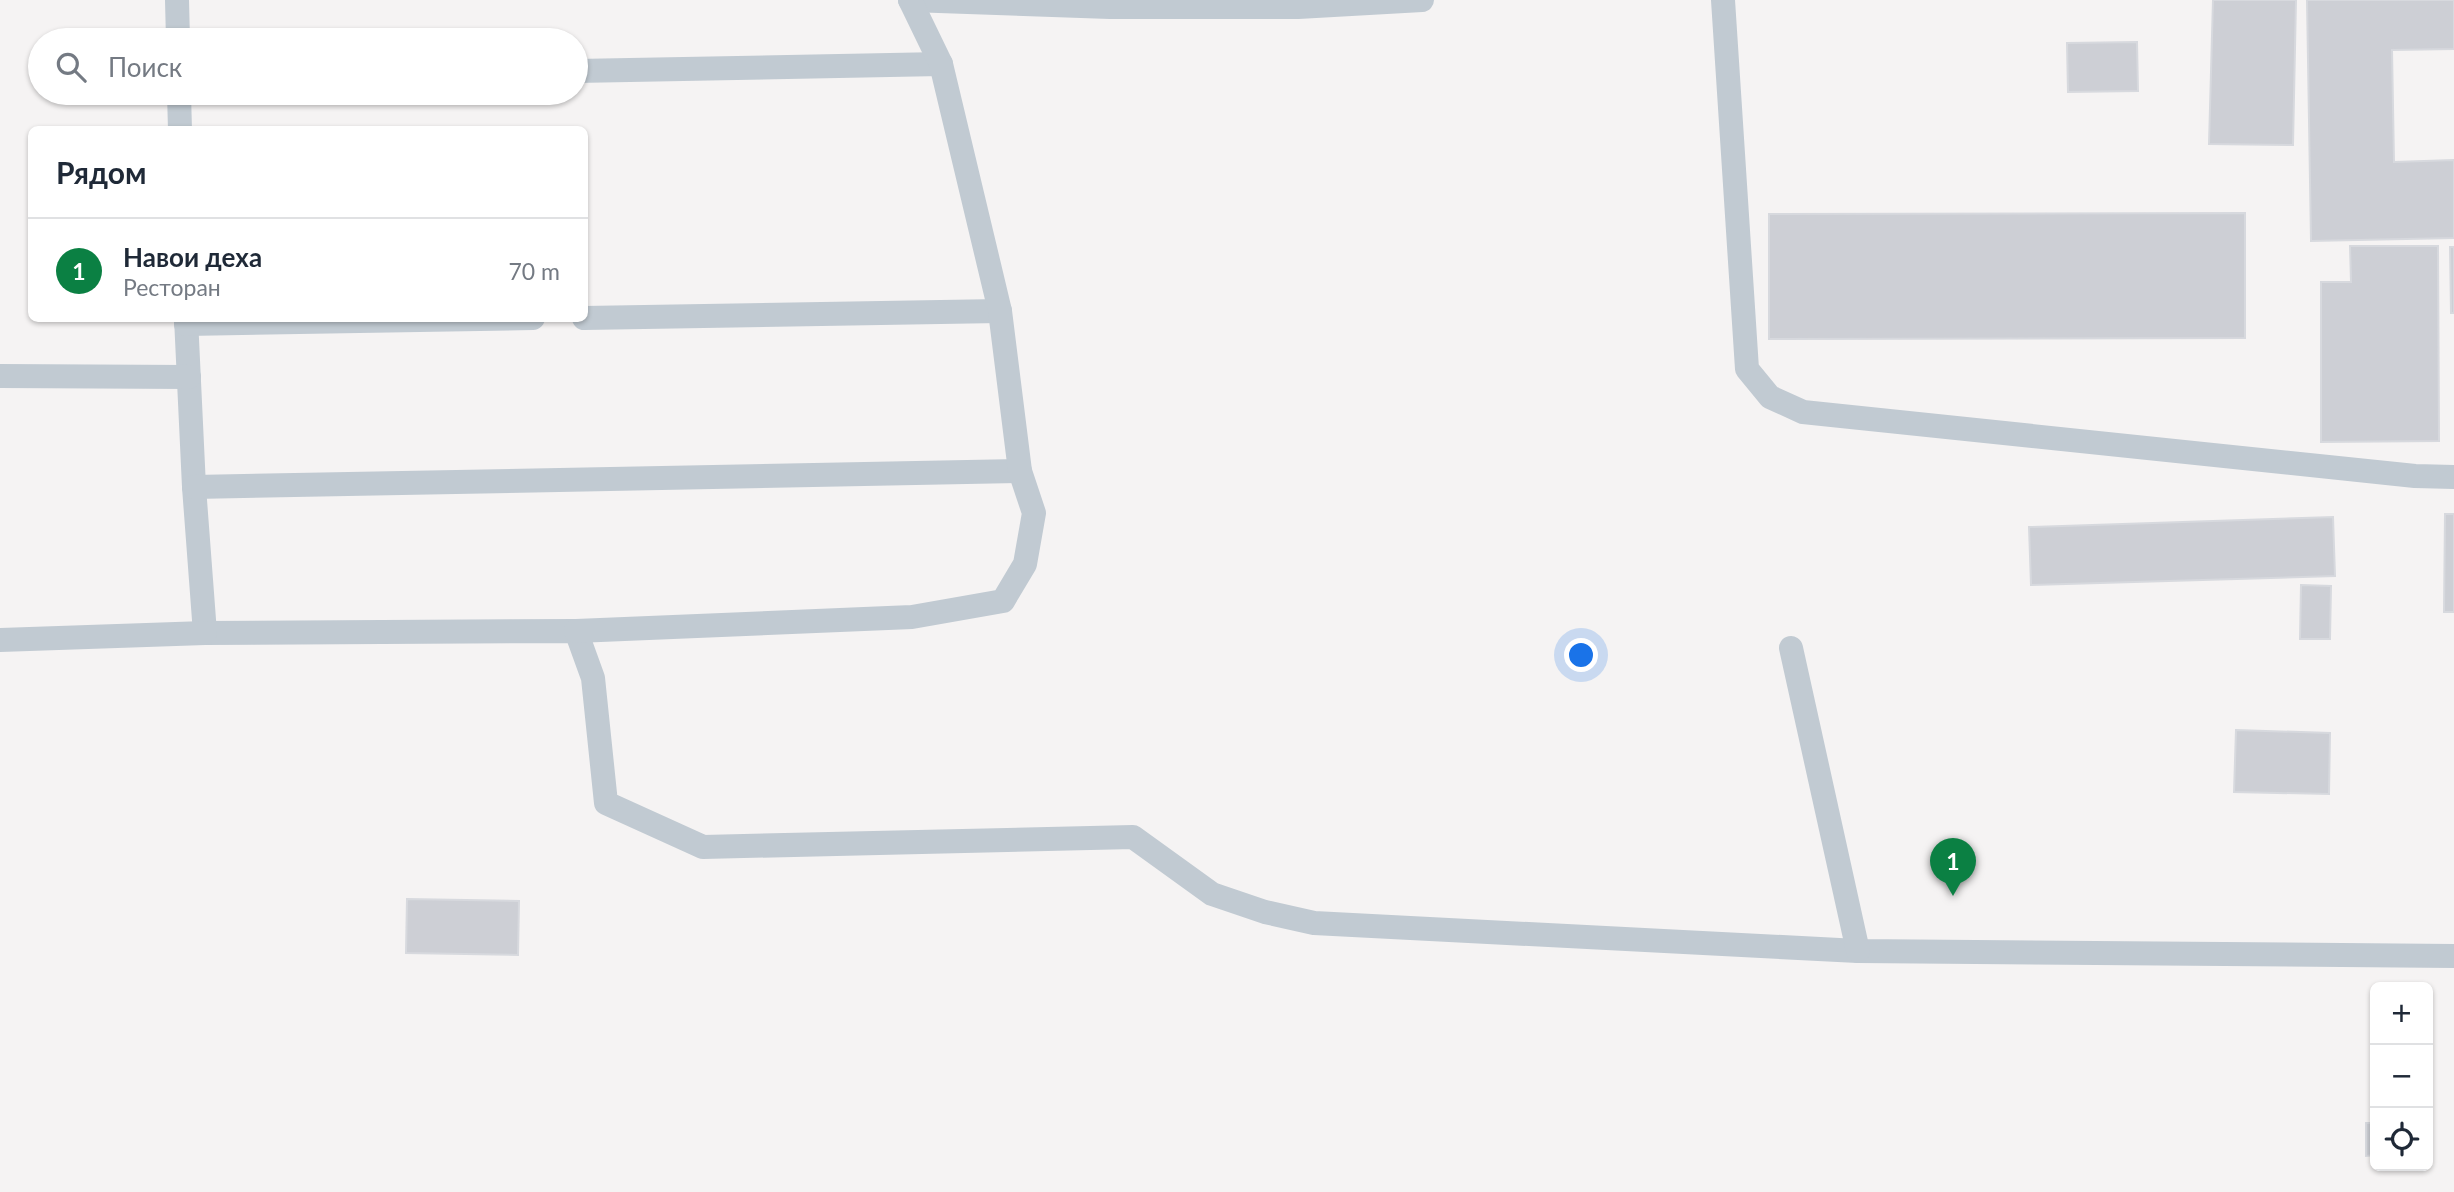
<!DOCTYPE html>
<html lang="ru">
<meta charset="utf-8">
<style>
:root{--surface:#fff;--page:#f2f2f3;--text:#1f2937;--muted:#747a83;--line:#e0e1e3;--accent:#0b8043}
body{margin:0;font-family:Lato,sans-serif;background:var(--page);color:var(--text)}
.controls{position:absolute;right:21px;bottom:21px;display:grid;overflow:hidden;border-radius:10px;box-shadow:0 2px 5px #0004}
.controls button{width:63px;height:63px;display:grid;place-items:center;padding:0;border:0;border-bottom:2px solid var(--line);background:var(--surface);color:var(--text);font:35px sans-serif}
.you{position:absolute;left:1582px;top:656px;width:24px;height:24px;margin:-18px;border:5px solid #fff;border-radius:50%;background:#1a73e8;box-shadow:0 0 0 10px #1a73e833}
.badge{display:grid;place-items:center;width:46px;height:46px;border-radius:50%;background:var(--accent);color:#fff;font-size:23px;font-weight:700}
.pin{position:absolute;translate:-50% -58px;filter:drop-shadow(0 2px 4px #0008)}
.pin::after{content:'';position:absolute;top:37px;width:24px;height:21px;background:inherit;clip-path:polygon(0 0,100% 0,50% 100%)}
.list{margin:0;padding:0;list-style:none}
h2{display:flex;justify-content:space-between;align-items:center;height:91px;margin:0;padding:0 28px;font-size:30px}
h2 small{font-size:23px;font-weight:400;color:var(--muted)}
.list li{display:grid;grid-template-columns:46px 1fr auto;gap:21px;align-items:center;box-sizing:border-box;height:105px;padding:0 28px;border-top:2px solid var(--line)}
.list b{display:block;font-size:26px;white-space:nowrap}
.list p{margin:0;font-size:23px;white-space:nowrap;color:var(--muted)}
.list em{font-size:23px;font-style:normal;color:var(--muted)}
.icon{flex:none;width:38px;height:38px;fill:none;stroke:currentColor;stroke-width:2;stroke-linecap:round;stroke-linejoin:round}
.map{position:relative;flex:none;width:2454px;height:1192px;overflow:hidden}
.search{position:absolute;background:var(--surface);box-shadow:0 2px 5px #0004;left:28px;top:28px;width:560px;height:77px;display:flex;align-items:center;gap:18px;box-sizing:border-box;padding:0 24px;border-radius:38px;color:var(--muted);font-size:26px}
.panel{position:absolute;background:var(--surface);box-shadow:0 2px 5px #0004;left:28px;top:126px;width:560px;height:196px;border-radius:10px}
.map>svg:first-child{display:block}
.building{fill:#cdcfd5;stroke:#d7d9de;stroke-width:2}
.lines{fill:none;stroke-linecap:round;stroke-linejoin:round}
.service{stroke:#c1cad2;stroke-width:24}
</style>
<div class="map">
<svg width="2454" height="1192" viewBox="0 0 2454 1192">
<rect width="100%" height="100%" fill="#f5f3f3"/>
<g class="building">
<polygon points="2213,0 2296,0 2293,145 2209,144"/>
<polygon points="2307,0 2454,0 2454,49 2392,50 2394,162 2454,160 2454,238 2311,241"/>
<polygon points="2137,42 2138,91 2068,92 2067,43"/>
<polygon points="2245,213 2245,338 1769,339 1769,214"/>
<polygon points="2350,246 2438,246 2439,441 2321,442 2321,282 2351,282"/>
<polygon points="2450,247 2454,247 2454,313 2451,313"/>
<polygon points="2445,514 2454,514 2454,612 2444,612"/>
<polygon points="2333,517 2335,576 2031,585 2029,527"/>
<polygon points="2301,585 2331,586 2330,639 2300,639"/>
<polygon points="2236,730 2330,733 2329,794 2234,792"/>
<polygon points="407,899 519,901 518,955 406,953"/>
<polygon points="2366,1123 2375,1123 2375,1155 2366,1156"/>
</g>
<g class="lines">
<g class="service">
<polyline points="177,0 178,40"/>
<polyline points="910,0 1110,7 1298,7 1422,0"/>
<polyline points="1723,0 1747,369 1770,397 1803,412 2415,476 2454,477"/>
<polyline points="576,71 941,64"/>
<polyline points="179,93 180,130"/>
<polyline points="186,318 194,487 205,633 576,631 593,678 606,803 703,847 1133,837 1212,894 1265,912 1314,923 1858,951 2454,956"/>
<polyline points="584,318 1000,311"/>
<polyline points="186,324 533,318"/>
<polyline points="0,376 189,377"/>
<polyline points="194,487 1020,471"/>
<polyline points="576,631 912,617 1003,601 1025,564 1034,513 1020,471 1000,311 941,64 910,0"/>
<polyline points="0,640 205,633"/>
<polyline points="1791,648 1858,951"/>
</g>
</g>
</svg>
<div class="controls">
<button>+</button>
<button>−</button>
<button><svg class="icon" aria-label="locate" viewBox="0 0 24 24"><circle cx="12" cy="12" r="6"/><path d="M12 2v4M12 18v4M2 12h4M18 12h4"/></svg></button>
</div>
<div class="you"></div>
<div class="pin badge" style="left:1953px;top:896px">1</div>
<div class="search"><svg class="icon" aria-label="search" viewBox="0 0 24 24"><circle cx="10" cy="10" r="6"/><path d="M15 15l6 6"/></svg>Поиск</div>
<section class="panel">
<h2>Рядом<small></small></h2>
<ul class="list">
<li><span class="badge">1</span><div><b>Навои деха</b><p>Ресторан</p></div><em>70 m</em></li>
</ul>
</section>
</div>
